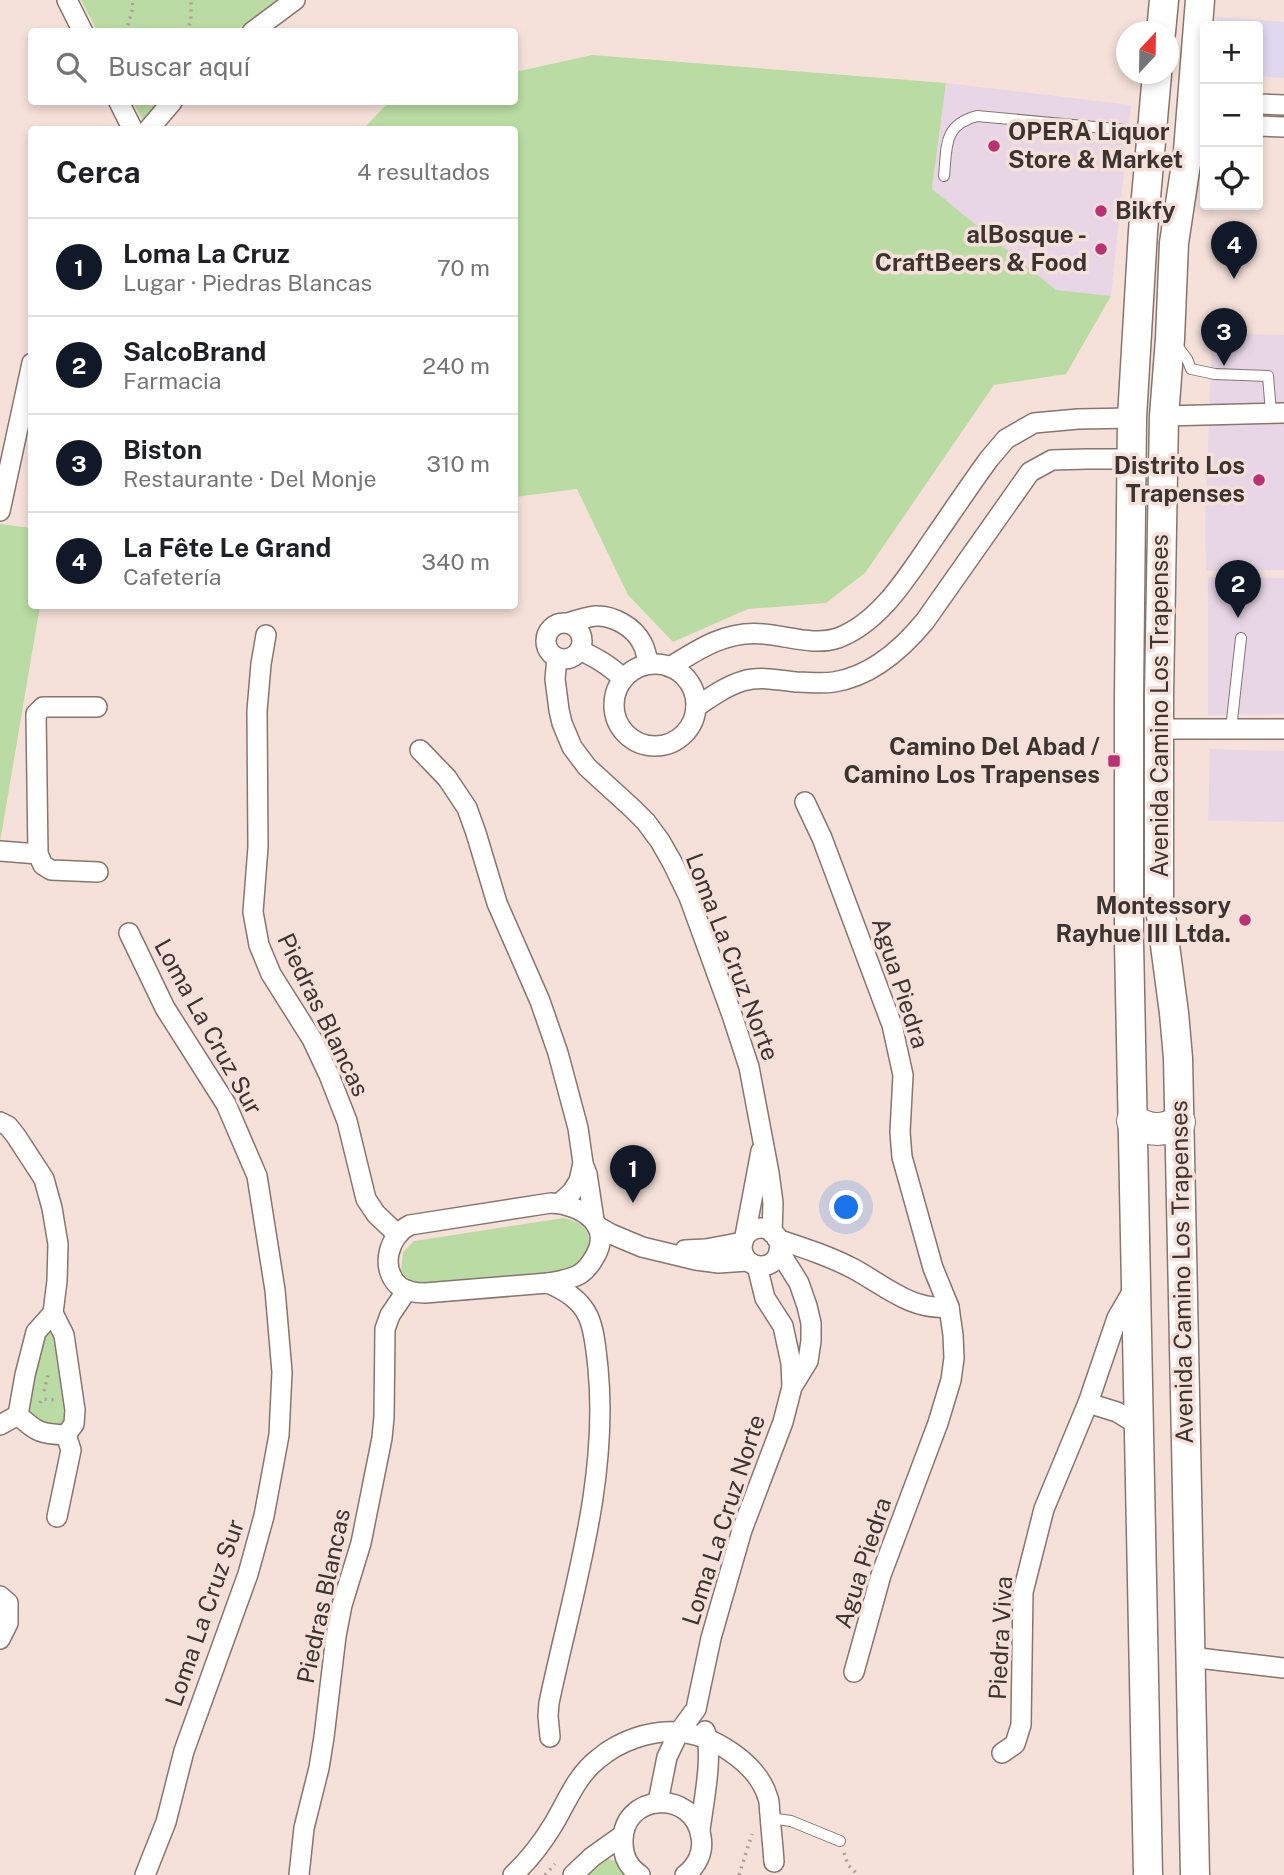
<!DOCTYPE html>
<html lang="es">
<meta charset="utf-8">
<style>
:root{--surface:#fff;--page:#f6f6f6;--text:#202124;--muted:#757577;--line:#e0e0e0;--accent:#111827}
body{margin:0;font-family:"Public Sans",sans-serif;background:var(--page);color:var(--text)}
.controls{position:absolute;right:21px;top:21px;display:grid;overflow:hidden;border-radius:7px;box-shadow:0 4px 10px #0003}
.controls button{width:63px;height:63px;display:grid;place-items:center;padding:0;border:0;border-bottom:2px solid var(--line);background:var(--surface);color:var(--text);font:35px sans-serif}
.compass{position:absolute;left:1116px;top:21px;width:63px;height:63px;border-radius:50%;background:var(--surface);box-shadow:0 4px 10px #0003;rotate:22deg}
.you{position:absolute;left:847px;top:1208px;width:24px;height:24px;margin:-18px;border:5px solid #fff;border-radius:50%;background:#1a73e8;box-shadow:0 0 0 10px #1a73e833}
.badge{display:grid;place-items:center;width:46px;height:46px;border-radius:50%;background:var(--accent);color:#fff;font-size:23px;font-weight:700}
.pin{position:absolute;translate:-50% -58px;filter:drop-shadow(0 2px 4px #0008)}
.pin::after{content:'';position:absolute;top:37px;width:24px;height:21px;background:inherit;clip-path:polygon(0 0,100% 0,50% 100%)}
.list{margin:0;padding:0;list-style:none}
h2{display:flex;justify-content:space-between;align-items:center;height:91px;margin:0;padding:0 28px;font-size:30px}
h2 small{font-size:23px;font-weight:400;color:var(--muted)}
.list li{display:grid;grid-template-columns:46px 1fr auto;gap:21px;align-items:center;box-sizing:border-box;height:98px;padding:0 28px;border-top:2px solid var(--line)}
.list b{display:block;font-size:26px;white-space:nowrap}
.list p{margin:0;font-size:23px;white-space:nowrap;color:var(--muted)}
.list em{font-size:23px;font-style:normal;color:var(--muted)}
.icon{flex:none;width:38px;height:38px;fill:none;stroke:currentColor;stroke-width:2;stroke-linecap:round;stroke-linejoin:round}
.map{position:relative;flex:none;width:1284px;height:1875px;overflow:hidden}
.search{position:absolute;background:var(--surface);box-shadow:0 4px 10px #0003;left:28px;top:28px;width:490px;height:77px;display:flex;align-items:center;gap:18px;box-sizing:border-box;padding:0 24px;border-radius:7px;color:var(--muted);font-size:26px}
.panel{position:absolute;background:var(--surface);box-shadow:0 4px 10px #0003;left:28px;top:126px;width:490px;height:483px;border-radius:7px}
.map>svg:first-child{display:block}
.commercial{fill:#e8d6e6}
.education{fill:#dfd8ee}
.green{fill:#badca4}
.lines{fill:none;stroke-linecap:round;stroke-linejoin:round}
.lane-casing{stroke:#87756e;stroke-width:12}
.street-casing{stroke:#87756e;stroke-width:22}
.secondary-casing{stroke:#87756e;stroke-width:31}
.primary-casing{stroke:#87756e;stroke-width:34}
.path{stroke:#ae9e98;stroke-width:3.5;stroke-dasharray:2 5;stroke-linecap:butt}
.lane{stroke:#fff;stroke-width:10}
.street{stroke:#fff;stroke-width:19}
.secondary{stroke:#fff;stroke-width:28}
.primary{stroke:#fff;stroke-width:32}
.poi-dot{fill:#b83275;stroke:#f6e1da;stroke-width:2.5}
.labels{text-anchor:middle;stroke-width:7;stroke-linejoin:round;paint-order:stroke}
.poi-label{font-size:24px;font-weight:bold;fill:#3c3431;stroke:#f6e1da;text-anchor:end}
.street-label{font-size:24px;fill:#3c3431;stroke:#f6e1da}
</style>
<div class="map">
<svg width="1284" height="1875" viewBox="0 0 1284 1875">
<rect width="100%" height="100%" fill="#f6e1da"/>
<g class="commercial">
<polygon points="946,83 1131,105 1111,296 1056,291 932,189"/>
<polygon points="1212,333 1284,335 1284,570 1206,571 1205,529"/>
<polygon points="1208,577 1284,578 1284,714 1208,715"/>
<polygon points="1210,749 1284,751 1284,822 1208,821"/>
</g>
<polygon class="education" points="1217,17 1284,22 1284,78 1258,76 1258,26 1216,26"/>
<g class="green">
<polygon points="81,0 279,0 234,32 97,31"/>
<polygon points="592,55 946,83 932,189 1056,290 1111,296 1066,374 994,385 865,573 826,603 748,609 673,642 628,595 577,489 515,497 514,130 363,129 389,102 514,102 515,72"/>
<polygon points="133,102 162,102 143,121"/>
<polygon points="0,524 31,528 32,606 40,606 0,842"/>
<path d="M564 1218C570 1220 576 1221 580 1224 594 1234 591 1257 579 1266 575 1269 568 1272 563 1274L421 1288 411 1283 401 1271 403 1252 414 1241Z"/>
<polygon points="49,1329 55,1332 69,1406 64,1427 41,1427 24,1411 38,1345"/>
<polygon points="608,1859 616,1861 626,1875 588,1875"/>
</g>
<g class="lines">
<defs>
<g id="lane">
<path d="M944 176C947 146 943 125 977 116L1148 132"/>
<polyline points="1175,343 1187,359 1191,369 1215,374 1268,376 1271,413"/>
<polyline points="1231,729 1241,638"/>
<polyline points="770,1818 791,1821 840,1841"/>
</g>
<g id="street">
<polyline points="67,0 83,32"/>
<polyline points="252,32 295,0"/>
<polyline points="119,102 133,130"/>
<polyline points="1258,104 1284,105"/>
<polyline points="1258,126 1284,127"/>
<polyline points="148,130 172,102"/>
<polyline points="1164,416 1284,413"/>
<polyline points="0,511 32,363"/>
<circle cx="564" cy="641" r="18"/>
<path d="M568 623C577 620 586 617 595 616 613 615 634 627 642 643 646 650 647 657 648 664"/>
<polyline points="266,635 261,664 257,711 258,847 253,912 259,945 271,974 312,1039 329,1075 347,1121 366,1199 376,1214 397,1234"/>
<path d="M580 650C596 658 611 666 623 679"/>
<polyline points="557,658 555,679 559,710 562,723 572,747 587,767 633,809 646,822 660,841 672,862 689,897 732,1015 749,1067 769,1173 773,1203 772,1233"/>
<circle cx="655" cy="705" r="41"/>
<path d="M670 667C700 648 728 630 764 634 788 636 815 646 838 638 881 622 909 574 934 538 952 512 970 485 989 459L1006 439 1034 423 1078 419 1132 418"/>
<polyline points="97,707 43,707 36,714 38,854 43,865 51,870 98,872"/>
<path d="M696 707C711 697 726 686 743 681 760 676 779 680 796 682 809 682 821 684 834 682 872 676 902 649 925 621L1030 472 1052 460 1087 459H1131"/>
<polyline points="1159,729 1284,729"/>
<polyline points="420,750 447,778 467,808 476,833 497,903 540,1001 558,1053 578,1128 583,1163 579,1181 572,1192 560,1203"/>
<polyline points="805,802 822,838 892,1025 903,1075 900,1132 902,1157 933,1268 949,1307 953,1335 954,1358 951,1380 938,1423 881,1575 854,1672"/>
<polyline points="0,851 38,854"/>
<polyline points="129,933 165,1008 226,1104 257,1176 275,1290 282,1372 279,1435 264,1516 248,1574 184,1751 166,1822 145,1875"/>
<polyline points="0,1122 8,1126 16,1136 44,1179 52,1208 58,1244 57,1281 53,1313 64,1335 75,1410 74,1424 66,1435"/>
<polyline points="583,1164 587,1174 594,1220"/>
<path d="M551 1203C580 1204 615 1225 594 1258 590 1265 586 1270 580 1274 570 1280 559 1281 548 1283L425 1293C416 1293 406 1292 399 1286 379 1268 389 1235 410 1225Z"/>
<polyline points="597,1226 611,1234 642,1247 696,1260 719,1263 747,1261"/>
<circle cx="761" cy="1247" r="19"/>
<polyline points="745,1236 761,1151"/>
<path d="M777 1239C804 1248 829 1256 854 1269 885 1286 912 1311 949 1307"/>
<polyline points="685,1250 706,1249 743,1242"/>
<polyline points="757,1266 765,1298 783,1326 791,1363 792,1386"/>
<path d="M548 1283C564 1290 580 1299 588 1316 595 1331 596 1352 598 1368 609 1482 572 1593 549 1703L548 1716 550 1737"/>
<polyline points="1135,1287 1117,1318 1088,1403 1117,1412 1138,1425"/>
<path d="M53 1313 36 1332 25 1375 18 1415C36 1432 41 1434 66 1435"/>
<polyline points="0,1425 18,1415"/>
<polyline points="57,1517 71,1450 66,1435"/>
<polyline points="0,1596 8,1603 8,1623 0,1639"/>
<polyline points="1190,1657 1284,1668"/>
<polyline points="1002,1753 1015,1744 1021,1725 1023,1592 1044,1509 1088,1403"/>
<polyline points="658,1802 667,1757 679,1732 696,1709 711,1638 742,1530 783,1422 792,1387 808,1361 811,1341 811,1323 807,1306 799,1283 779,1251"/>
<path d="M700 1830C703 1805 714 1753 705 1731"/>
<polyline points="299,1875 304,1828 319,1768 324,1737 336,1636 342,1605 361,1543 382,1438 384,1417 385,1329 390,1315 407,1290"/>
<path d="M513 1875C528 1861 542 1843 553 1825 567 1802 576 1776 598 1759 619 1741 650 1730 677 1732 712 1734 758 1763 768 1798 770 1803 769 1809 770 1814 771 1830 773 1846 774 1862"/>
<polyline points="573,1875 592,1857 623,1835"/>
<path d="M640 1875C628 1867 623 1856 623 1843 621 1793 694 1788 701 1837 704 1852 697 1866 685 1875"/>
</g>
<g id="secondary">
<polyline points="1161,32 1164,0"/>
<polyline points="1148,1875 1129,942 1129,696 1132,418 1143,231 1157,74"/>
<polyline points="1195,1875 1178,1058 1174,1013 1159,900 1159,696 1164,416 1170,339 1174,243 1188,151 1200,0"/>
</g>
<path id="primary" d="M1133 1121C1149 1131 1163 1132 1179 1122"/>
</defs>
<use href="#lane" class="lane-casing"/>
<use href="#street" class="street-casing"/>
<use href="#secondary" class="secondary-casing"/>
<use href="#primary" class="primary-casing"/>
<g class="path">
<polyline points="126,32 133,7 132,0"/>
<polyline points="187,32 191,19 191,0"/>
<polyline points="44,1391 49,1371"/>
<polyline points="40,1403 42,1399 54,1400"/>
<polyline points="844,1853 848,1865 858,1875"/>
<polyline points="545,1875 555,1864"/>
<polyline points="739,1875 752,1834"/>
</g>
<use href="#lane" class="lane"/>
<use href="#street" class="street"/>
<use href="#secondary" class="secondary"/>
<use href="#primary" class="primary"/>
</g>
<g class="poi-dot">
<circle cx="994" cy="146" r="7"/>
<circle cx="1101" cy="211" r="7"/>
<circle cx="1101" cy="249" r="7"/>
<circle cx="1259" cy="480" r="7"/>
<rect x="1107" y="754" width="14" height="14" rx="3.5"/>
<circle cx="1245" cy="920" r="7"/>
</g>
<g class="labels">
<g class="poi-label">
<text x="1008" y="140" text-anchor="start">OPERA Liquor<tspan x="1008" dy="28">Store &amp; Market</tspan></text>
<text x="1115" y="219" text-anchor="start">Bikfy</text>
<text x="1087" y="243">alBosque -<tspan x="1087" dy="28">CraftBeers &amp; Food</tspan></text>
<text x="1245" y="474">Distrito Los<tspan x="1245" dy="28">Trapenses</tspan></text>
<text x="1100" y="755">Camino Del Abad /<tspan x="1100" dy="28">Camino Los Trapenses</tspan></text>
<text x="1231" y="914">Montessory<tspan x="1231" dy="28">Rayhue III Ltda.</tspan></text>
</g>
<g class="street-label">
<text transform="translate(1160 706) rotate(-90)" y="8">Avenida Camino Los Trapenses</text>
<text transform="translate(732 957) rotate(69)" y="8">Loma La Cruz Norte</text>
<text transform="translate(900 983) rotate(72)" y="8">Agua Piedra</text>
<text transform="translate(323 1015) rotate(64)" y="8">Piedras Blancas</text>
<text transform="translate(208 1027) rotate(61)" y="8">Loma La Cruz Sur</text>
<text transform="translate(1182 1272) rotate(-91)" y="8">Avenida Camino Los Trapenses</text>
<text transform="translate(724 1520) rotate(-72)" y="8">Loma La Cruz Norte</text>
<text transform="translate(863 1563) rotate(-72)" y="8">Agua Piedra</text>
<text transform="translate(324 1596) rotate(-78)" y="8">Piedras Blancas</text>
<text transform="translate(205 1613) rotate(-71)" y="8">Loma La Cruz Sur</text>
<text transform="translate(1001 1638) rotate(-87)" y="8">Piedra Viva</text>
</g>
</g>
</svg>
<div class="controls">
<button>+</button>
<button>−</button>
<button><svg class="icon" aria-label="locate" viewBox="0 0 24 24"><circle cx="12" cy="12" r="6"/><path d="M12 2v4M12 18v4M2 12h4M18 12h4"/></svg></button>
</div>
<svg class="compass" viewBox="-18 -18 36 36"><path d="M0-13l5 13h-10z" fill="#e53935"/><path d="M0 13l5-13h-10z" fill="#757577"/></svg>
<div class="you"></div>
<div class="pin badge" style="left:633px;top:1203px">1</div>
<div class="pin badge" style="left:1238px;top:618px">2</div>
<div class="pin badge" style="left:1224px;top:366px">3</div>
<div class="pin badge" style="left:1234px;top:279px">4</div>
<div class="search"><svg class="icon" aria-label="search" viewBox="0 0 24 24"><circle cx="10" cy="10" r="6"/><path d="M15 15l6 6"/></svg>Buscar aquí</div>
<section class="panel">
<h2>Cerca<small>4 resultados</small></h2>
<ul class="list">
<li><span class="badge">1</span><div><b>Loma La Cruz</b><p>Lugar · Piedras Blancas</p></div><em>70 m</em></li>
<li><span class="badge">2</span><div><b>SalcoBrand</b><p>Farmacia</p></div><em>240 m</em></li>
<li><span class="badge">3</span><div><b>Biston</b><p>Restaurante · Del Monje</p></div><em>310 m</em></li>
<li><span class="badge">4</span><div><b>La Fête Le Grand</b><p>Cafetería</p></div><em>340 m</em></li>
</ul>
</section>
</div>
